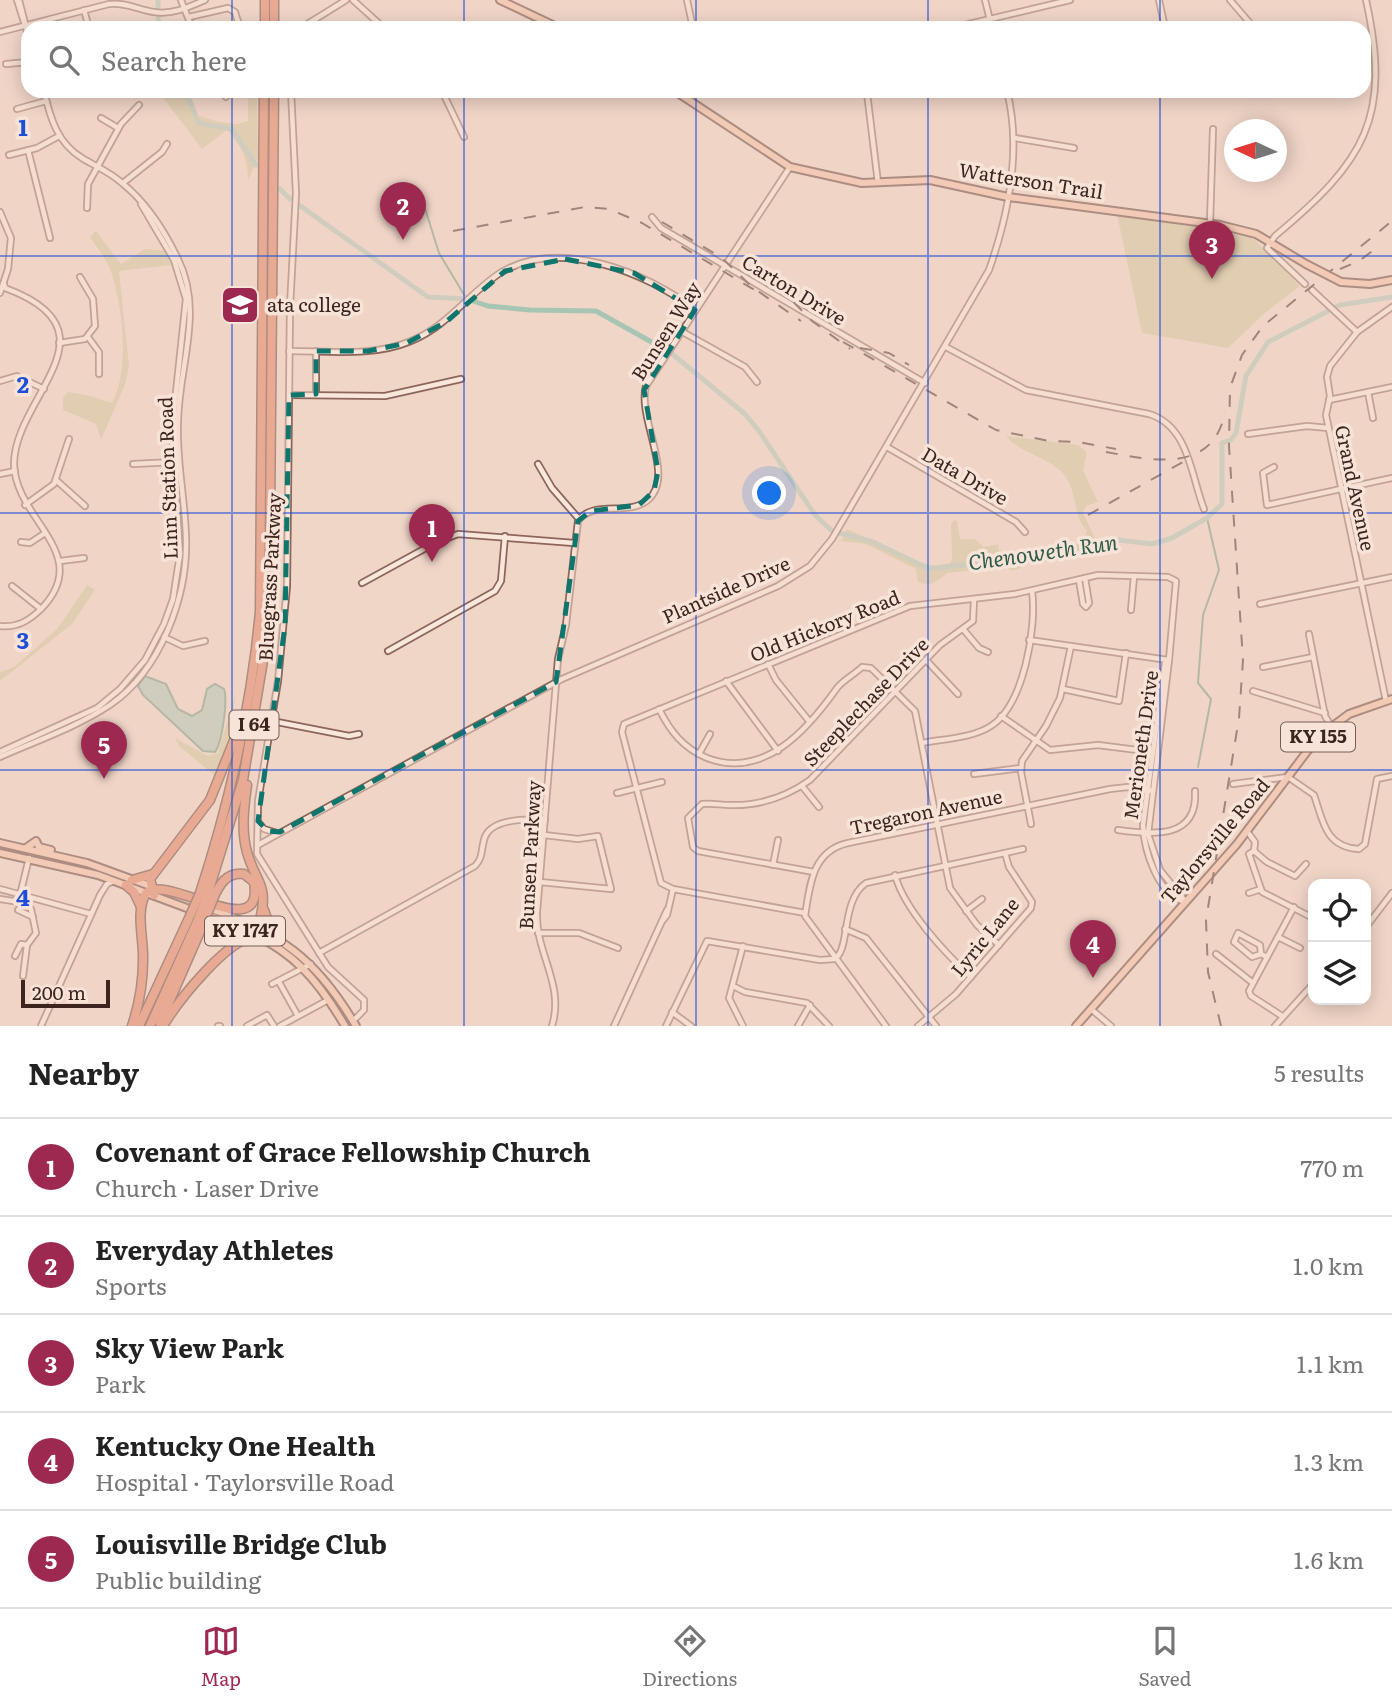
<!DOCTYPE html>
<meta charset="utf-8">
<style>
:root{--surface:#fff;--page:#f6f6f6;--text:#222;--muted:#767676;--line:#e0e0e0;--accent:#9e2950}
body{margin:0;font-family:Literata,serif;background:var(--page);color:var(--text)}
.controls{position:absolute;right:21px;bottom:21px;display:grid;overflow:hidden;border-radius:14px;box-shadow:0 4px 18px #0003}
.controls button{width:63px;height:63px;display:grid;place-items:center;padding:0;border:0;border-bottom:2px solid var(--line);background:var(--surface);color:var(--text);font:35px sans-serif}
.compass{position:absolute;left:1224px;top:119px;width:63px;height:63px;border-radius:50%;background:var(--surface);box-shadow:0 4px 18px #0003;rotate:274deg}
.scale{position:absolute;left:21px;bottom:18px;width:89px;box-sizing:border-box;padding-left:7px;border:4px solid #3d241f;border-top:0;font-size:19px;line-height:24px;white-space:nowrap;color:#3d241f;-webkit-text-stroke:5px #f7e3d7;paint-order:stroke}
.you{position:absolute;left:770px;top:494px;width:24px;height:24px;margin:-18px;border:5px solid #fff;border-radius:50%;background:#1a73e8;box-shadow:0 0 0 10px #1a73e833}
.badge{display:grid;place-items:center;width:46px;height:46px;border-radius:50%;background:var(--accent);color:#fff;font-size:23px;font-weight:700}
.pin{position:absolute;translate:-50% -58px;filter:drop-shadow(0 2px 4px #0008)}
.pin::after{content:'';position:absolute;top:37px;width:24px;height:21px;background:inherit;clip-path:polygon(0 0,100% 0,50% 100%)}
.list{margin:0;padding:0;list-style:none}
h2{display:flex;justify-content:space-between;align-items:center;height:91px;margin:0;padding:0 28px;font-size:30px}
h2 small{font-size:23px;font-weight:400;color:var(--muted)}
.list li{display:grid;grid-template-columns:46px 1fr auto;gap:21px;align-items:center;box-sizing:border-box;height:98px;padding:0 28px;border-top:2px solid var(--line)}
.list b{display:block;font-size:26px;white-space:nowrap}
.list p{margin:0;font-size:23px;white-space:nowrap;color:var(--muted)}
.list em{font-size:23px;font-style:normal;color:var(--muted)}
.icon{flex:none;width:38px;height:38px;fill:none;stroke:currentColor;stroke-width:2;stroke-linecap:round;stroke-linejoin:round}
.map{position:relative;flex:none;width:1392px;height:1026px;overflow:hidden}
.search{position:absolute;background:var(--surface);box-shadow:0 4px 18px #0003;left:21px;right:21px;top:21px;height:77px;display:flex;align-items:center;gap:18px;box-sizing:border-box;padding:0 24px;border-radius:21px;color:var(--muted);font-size:26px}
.sheet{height:581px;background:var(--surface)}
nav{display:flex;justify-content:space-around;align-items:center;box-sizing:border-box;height:98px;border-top:2px solid var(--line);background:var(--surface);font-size:19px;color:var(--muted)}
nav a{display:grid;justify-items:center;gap:4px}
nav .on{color:var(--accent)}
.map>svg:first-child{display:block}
.green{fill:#cfc49a}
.water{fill:#a8c4b3;stroke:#6e937e;stroke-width:2}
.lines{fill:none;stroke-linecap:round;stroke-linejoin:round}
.stream{stroke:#6e937e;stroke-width:2}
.river{stroke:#a8c4b3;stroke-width:5}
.minor-casing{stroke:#8d655b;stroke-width:8}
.major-casing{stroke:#5b352f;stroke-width:10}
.highway-casing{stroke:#5b352f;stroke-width:11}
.minor{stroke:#fae7db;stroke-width:4.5}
.major{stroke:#f3bd9f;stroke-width:6}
.highway{stroke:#e17756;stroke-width:8}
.rail{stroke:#3d241f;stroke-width:2;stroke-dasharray:12 12;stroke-linecap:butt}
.major-bridge-casing{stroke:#5b352f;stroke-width:10;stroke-linecap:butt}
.highway-bridge-casing{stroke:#5b352f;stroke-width:11;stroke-linecap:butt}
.major-bridge{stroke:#f3bd9f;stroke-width:6}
.highway-bridge{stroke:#e17756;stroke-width:8}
.marked{fill:none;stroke:#0f766e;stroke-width:5;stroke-dasharray:14 9;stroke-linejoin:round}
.grid{fill:none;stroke:#1d4ed8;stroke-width:2;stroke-opacity:0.55}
.labels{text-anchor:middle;stroke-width:7;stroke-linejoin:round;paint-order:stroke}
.shield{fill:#f7e3d7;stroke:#755d56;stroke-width:2}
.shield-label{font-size:18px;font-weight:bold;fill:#3d241f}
.street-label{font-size:19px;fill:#3d241f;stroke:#f7e3d7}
.poi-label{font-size:19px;fill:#3d241f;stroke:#f7e3d7;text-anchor:start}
.water-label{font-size:21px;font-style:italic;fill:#2e5d4b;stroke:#f7e3d7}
.grid-label{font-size:23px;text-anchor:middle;font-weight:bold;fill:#1d4ed8;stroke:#f7e3d7;stroke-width:7;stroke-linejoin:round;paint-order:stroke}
</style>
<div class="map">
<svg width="1392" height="1026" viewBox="0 0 1392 1026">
<rect width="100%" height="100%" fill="#f0d6c7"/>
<g class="green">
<path d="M158 91H186L199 116 219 122 238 124 248 121V91H257L258 158 248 180C248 158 241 146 227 130L202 149Z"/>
<polygon points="1117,214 1252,237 1300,286 1265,313 1228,348 1142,333"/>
<path d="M96 231 121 264 145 249 166 251 171 265 119 271 129 365 126 382 101 440 96 424 63 410V398L68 392 87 395 112 403C130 370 123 305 110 269 106 258 96 247 90 237Z"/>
<path d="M1006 436 1078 445 1087 452 1083 470 1098 502 1086 506 1083 513 1095 538 1105 540 1101 547 1053 562 1035 561 1013 571 1005 567 947 573C938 581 931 588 918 582L916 569 866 544 841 541 847 529 923 563 934 566 950 563 952 559 951 524 954 520 957 521 960 539H975L984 547 998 544 1000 555 1004 557 1082 542 1087 531C1072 516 1078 489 1062 472 1047 457 1018 452 1006 436Z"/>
<polygon points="87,585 95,590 72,624 0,681 0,672 14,667 58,628"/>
<polygon points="236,692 229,740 214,775 180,747 175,738 208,756 218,753"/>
</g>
<path class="water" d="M145 676 166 684 178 709 192 716 202 710 207 689 215 684 224 689C228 700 222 743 215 752L203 751 143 695 138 686Z"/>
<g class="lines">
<g class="stream">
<polyline points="423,202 439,253 466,298"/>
<polyline points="1198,767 1211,699 1198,683 1203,615 1219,570 1207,518"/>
</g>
<g class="river">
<polyline points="158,10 158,0"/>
<polyline points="158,15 159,28"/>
<polyline points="180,91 190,101 198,123 232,129 256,165"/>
<polyline points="280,189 290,199"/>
<polyline points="299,205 428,297 468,299"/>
<polyline points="473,301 488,306 530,310 596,311 664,349"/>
<polyline points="671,353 745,414 759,431 815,515 832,531 873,542 927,568 935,568 1040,557 1119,540 1152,544 1172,538 1207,518 1222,504 1222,443 1231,440 1236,433 1246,376 1268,342 1340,305 1392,297"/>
</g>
<defs>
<g id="minor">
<polyline points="17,0 25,25"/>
<polyline points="19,0 28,35"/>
<polyline points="181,0 192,28"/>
<polyline points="353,0 384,28"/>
<polyline points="687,0 693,28"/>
<polyline points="985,0 992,28"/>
<polyline points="1159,0 1165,28"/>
<polyline points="1230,0 1249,22"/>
<polyline points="84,10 89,28"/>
<polyline points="189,17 228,8 235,12 240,28"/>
<polyline points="301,28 346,0"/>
<polyline points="952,28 1070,0"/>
<path d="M0 32 109 4C126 2 138 10 154 12 172 15 189 7 205 0"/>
<polyline points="6,64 28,62"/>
<polyline points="220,91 226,97"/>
<polyline points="291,91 296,193 290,307 287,586 278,681 258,801 257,854 328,967 364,1000 364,1010 353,1021"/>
<polyline points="442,91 464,137"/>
<polyline points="867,93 878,183"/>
<polyline points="17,109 46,101"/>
<polyline points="101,118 118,128"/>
<polyline points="1015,138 1074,148"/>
<polyline points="28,150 50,238"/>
<polyline points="9,155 37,148 59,136"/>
<polyline points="123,183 162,152 167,144"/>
<polyline points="87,208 88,184 121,124 139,105"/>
<polyline points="0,212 11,238 8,269 0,293"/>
<polyline points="652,217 661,228 925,383"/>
<polyline points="1210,223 1213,129"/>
<path d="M1305 284 1267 248 1275 236C1365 161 1392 118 1366 0"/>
<polyline points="1312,290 1357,332"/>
<polyline points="681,331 745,367 757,382"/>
<polyline points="88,337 99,352 99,374"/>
<polyline points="59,343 85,339 95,326 93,299 80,277"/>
<path d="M946 347 1026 390 1149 414C1189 426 1191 476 1204 509"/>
<path d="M289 351C330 351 373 357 411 341 448 326 468 294 500 273 558 237 647 272 695 310"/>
<polyline points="316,351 316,394"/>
<polyline points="0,381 17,376 44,389"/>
<polyline points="1368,392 1373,418"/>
<polyline points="289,395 385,396 461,379"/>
<polyline points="1329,400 1392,387"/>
<polyline points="1248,434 1307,426 1328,428"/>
<polyline points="887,447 1016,522 1025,532"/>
<polyline points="133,464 174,462"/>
<polyline points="538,464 552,488 579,519"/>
<polyline points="1274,467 1263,473 1267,505 1392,478"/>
<polyline points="0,474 15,471"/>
<polyline points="56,480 85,506"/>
<polyline points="25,505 54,484 69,439"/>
<polyline points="21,542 30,543 45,533"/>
<polyline points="60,561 84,558"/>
<polyline points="1079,580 1083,604 1086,607 1089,603 1085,578"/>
<polyline points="362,583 435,543 458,534 574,543"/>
<polyline points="12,586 41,609"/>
<polyline points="1260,604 1392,577"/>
<polyline points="1131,610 1134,576"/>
<path d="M0 626C18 628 30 620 42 608 94 553 15 520 14 464 14 397 123 331 5 288L4 284"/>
<polyline points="963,629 979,648 988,652"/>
<polyline points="1309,634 1325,716 1331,726"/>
<polyline points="164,637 183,646 205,641"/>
<polyline points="1029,640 1168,660"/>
<polyline points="388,651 495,591 501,581 505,536"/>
<polyline points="926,660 958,694"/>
<polyline points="1169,660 1148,834 1160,870 1185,901"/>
<polyline points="768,664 776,680 809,721"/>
<polyline points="1263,667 1313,657"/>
<polyline points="726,681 778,751"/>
<polyline points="1063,689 1119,701 1126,653"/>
<polyline points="1253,691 1325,713"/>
<polyline points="1386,701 1326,415 1330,396 1327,377 1330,366 1357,332 1392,307"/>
<path d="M659 709C670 731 683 748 707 758 764 780 808 729 837 688 842 681 855 674 862 667L871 668 915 711 950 888 977 925 999 945"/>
<polyline points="1001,716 1050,750 1098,745 1153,752"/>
<polyline points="272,721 349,736 359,734"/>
<path d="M922 743C943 739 973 738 991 726 1024 705 1037 627 1032 591"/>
<polyline points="0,752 97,708 120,689 145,660 164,624 173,599 180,554 173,462 173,420 186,299 174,260 141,204"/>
<polyline points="699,754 710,734"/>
<path d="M0 757C36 741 77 727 110 705 161 670 188 596 186 537 185 498 176 460 178 421 179 366 204 311 178 259 165 232 146 202 122 183 110 172 95 166 82 158 57 143 50 117 44 91"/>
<polyline points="974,774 1021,768"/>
<path d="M1233 784 1288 777 1314 795C1323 821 1325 847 1359 849L1365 844 1377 779 1392 776"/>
<polyline points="802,786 819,807"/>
<polyline points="617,793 662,782"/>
<polyline points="258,822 264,829 277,833"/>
<polyline points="1031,824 1021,772 1022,761 1046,726 1060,698 1071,646"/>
<path d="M1118 830C1154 835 1198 839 1195 791"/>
<polyline points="1247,831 1255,842 1254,851 1249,854 1262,892 1313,918"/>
<path d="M258 845 562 679 778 586 810 566 832 539 989 270C1009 213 1022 150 1007 91"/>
<polyline points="1254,851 1267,862 1295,876 1306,864"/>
<polyline points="773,865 778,840"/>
<path d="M814 872 698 851 693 847 688 818 702 804C712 803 721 805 730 805 760 806 786 797 810 780L940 645 973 621 974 599"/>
<path d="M895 875C904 909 945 953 971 977"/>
<polyline points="540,882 611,889 598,836 578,839 544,835"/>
<polyline points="0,889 91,914"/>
<polyline points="1249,893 1261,889"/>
<polyline points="20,895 29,858"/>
<polyline points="0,899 25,903 31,909 36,933 27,945 23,976"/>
<polyline points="18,910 33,917"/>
<polyline points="966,911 982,899"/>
<path d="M805 913 673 889 661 883 622 732 624 724 910 606 1015 594 1098 575 1168 577 1176 581 1169 660 1165 663 1143 825C1144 850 1157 894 1185 902"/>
<polyline points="663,920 667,915 673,889"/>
<polyline points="1366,927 1392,893"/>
<polyline points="845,929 866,938 936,1026"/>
<polyline points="538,933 579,933 618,948"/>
<polyline points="1278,937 1300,948"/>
<polyline points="743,946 729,998 743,1026"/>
<path d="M319 953 475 866C483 858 481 850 484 840 489 818 528 819 545 820"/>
<polyline points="1216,954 1253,983"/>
<polyline points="1261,954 1252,957 1234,942 1238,933 1260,945 1261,954 1267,957"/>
<polyline points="15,956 21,944 27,945"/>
<path d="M834 959C851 951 840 901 866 883L1023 849"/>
<polyline points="279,982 298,1016"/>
<polyline points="272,984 311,964"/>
<polyline points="733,986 745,992 807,1003 829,1026"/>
<polyline points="1091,1009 1111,1026"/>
<polyline points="672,1012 691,1026"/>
<polyline points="1282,1016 1251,996 1249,991 1294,907"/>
<polyline points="41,1026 100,895 107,884 114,881"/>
<polyline points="218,1026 220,1026"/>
<polyline points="247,1026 267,1015 274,1026"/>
<polyline points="280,1026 328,1000"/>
<path d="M552 1026C565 984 535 953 537 912L558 659 566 625 578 521C593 499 628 517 648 500 676 476 637 419 646 386L790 167"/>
<polyline points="614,1026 667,910"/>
<polyline points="666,1026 707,941 820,960 834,959"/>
<polyline points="798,1026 810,1005"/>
<path d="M886 1026 805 916C810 885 812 851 848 843L1110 789 1128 787 1153 791"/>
<polyline points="918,1026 956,994 1031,908 1032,902 1009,867 1005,853"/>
<polyline points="1275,1026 1313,984"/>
</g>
<g id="major">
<polyline points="500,0 559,28"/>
<polyline points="675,91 790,167 862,183 930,180 1008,197 1220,225 1256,234 1306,264"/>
<polyline points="1341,282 1370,284 1392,280"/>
<polyline points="0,843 87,863 153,887"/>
<polyline points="26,848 36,841 39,847 51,850"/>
<polyline points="0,853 98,875 195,911"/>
<path d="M206 907C280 934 315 956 356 1026"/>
<path d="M241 929C292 949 318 980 345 1026"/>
<polyline points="1076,1026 1237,844 1318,737 1349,714 1392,699"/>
</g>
<g id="highway">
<polyline points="265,28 265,0"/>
<polyline points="274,28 274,0"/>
<polyline points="132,880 153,874"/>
<polyline points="126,885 134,892 141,907"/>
<path d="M200 893C230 801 251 708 260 612L264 91"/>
<polyline points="154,895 150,879 210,800 239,728"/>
<polyline points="207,896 243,780 269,625 274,91"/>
<polyline points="264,910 270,927 279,938"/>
<path d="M210 917 251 929 260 920C269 883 255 882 247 852 241 831 244 806 247 785"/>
<polyline points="160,1023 202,927"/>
<path d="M132 1026C139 1005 143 982 143 960 144 939 135 912 146 893 168 873 265 947 254 882L244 874C226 872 219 885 213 899"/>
<polyline points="139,1026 190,916"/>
<polyline points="150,1026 197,922"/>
<path d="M163 1026C178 1001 229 936 258 936"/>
</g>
</defs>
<use href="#minor" class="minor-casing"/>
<use href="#major" class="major-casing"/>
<use href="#highway" class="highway-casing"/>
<use href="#minor" class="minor"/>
<use href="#major" class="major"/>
<use href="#highway" class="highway"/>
<g class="rail">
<polyline points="662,222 722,258 752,287 801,321"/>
<polyline points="453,231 585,207 609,209 642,223 758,292"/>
<polyline points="1340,269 1359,261 1379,246"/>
<polyline points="777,285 812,321 850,349"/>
<polyline points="843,342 996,430 1049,441 1078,442 1116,449"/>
<polyline points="860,348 889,353 909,365"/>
<path d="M1106 452C1151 460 1213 475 1225 412"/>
<polyline points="1088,515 1183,462"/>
<polyline points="1221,1026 1208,972 1206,920 1239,718 1243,660 1229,446 1230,388 1242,355 1263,326 1392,221"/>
</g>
<defs>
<polyline id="major-bridge" points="1306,264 1341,282"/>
<g id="highway-bridge">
<polyline points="190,916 200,893"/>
<polyline points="197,922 207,896"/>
<polyline points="202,927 213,899"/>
</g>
</defs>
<use href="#major-bridge" class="major-bridge-casing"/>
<use href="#highway-bridge" class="highway-bridge-casing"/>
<use href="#major-bridge" class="major-bridge"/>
<use href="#highway-bridge" class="highway-bridge"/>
</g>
<path d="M0 0H1392V1026H0ZM565 259 634 273 695 310 644 390 658 471 654 491 639 505 591 511 578 521 556 682 280 832 268 831 258 821 285 626 289 395 316 394V351H368L407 343 446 322 505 271Z" fill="#f0d6c7" fill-opacity=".55" fill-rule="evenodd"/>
<path class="marked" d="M565 259 634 273 695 310 644 390 658 471 654 491 639 505 591 511 578 521 556 682 280 832 268 831 258 821 285 626 289 395 316 394V351H368L407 343 446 322 505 271Z"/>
<path class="grid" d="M232 0V28M464 0V28M696 0V28M928 0V28M1160 0V28M232 91V1026M464 91V1026M696 91V1026M928 91V1026M1160 91V1026M0 256H1392M0 513H1392M0 770H1392"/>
<defs>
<symbol id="university-square" viewBox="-11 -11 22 22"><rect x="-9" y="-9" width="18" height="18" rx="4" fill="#9e2950" stroke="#f7e3d7"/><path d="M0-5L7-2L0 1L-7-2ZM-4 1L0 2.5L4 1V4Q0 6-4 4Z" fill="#fff"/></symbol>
</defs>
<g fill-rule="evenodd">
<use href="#university-square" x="218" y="283" width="44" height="44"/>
</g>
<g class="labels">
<g class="shield">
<rect x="229.5" y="710.5" width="49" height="29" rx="5"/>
<rect x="1281" y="722.5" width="74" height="29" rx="5"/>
<rect x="205" y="916.5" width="80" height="29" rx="5"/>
</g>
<g class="shield-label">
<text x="254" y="731">I 64</text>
<text x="1318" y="743">KY 155</text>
<text x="245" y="937">KY 1747</text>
</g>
<g class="street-label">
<text transform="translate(1031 181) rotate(9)" y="7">Watterson Trail</text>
<text transform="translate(794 290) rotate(31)" y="7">Carton Drive</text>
<text transform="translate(666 331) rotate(-58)" y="7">Bunsen Way</text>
<text transform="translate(965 476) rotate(30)" y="7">Data Drive</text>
<text transform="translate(168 478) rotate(-92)" y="7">Linn Station Road</text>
<text transform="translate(1355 488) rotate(78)" y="7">Grand Avenue</text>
<text transform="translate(270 577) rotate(-87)" y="7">Bluegrass Parkway</text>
<text transform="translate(726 590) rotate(-24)" y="7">Plantside Drive</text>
<text transform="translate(825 626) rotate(-22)" y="7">Old Hickory Road</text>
<text transform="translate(866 702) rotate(-46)" y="7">Steeplechase Drive</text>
<text transform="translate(1141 745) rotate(-82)" y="7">Merioneth Drive</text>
<text transform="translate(926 812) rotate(-12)" y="7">Tregaron Avenue</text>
<text transform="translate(1215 841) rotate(-50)" y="7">Taylorsville Road</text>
<text transform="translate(530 855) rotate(-87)" y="7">Bunsen Parkway</text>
<text transform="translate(985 937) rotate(-51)" y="7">Lyric Lane</text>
</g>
<g class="poi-label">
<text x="267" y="312">ata college</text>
</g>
<g class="water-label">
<text transform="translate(1043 553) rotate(-8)" y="7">Chenoweth Run</text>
</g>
</g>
<g class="grid-label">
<text x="23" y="136">1</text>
<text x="23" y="393">2</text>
<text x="23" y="649">3</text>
<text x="23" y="906">4</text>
</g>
</svg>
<div class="controls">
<button><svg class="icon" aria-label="locate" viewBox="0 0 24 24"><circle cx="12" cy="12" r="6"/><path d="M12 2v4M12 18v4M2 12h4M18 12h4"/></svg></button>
<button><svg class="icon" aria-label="layers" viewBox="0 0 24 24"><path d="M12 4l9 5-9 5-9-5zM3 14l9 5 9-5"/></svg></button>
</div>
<svg class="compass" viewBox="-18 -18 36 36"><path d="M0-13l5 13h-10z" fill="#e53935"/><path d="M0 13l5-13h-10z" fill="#767676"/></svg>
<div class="scale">200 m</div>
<div class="you"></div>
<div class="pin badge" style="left:432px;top:562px">1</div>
<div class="pin badge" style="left:403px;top:240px">2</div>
<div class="pin badge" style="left:1212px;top:279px">3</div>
<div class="pin badge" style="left:1093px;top:978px">4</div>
<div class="pin badge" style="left:104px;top:779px">5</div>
<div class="search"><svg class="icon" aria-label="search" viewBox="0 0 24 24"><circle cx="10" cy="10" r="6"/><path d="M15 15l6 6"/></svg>Search here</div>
</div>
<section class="sheet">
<h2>Nearby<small>5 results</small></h2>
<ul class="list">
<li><span class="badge">1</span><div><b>Covenant of Grace Fellowship Church</b><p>Church · Laser Drive</p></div><em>770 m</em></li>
<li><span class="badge">2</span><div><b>Everyday Athletes</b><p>Sports</p></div><em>1.0 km</em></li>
<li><span class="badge">3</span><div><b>Sky View Park</b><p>Park</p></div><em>1.1 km</em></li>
<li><span class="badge">4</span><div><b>Kentucky One Health</b><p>Hospital · Taylorsville Road</p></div><em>1.3 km</em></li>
<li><span class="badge">5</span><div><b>Louisville Bridge Club</b><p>Public building</p></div><em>1.6 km</em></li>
</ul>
</section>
<nav>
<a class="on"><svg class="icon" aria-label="map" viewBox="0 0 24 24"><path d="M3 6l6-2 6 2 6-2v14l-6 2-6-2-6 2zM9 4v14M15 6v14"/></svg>Map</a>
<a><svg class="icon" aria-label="directions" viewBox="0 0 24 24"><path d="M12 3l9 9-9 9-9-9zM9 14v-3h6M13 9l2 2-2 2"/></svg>Directions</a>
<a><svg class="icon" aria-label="saved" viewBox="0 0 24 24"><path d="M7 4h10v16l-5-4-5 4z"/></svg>Saved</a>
</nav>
